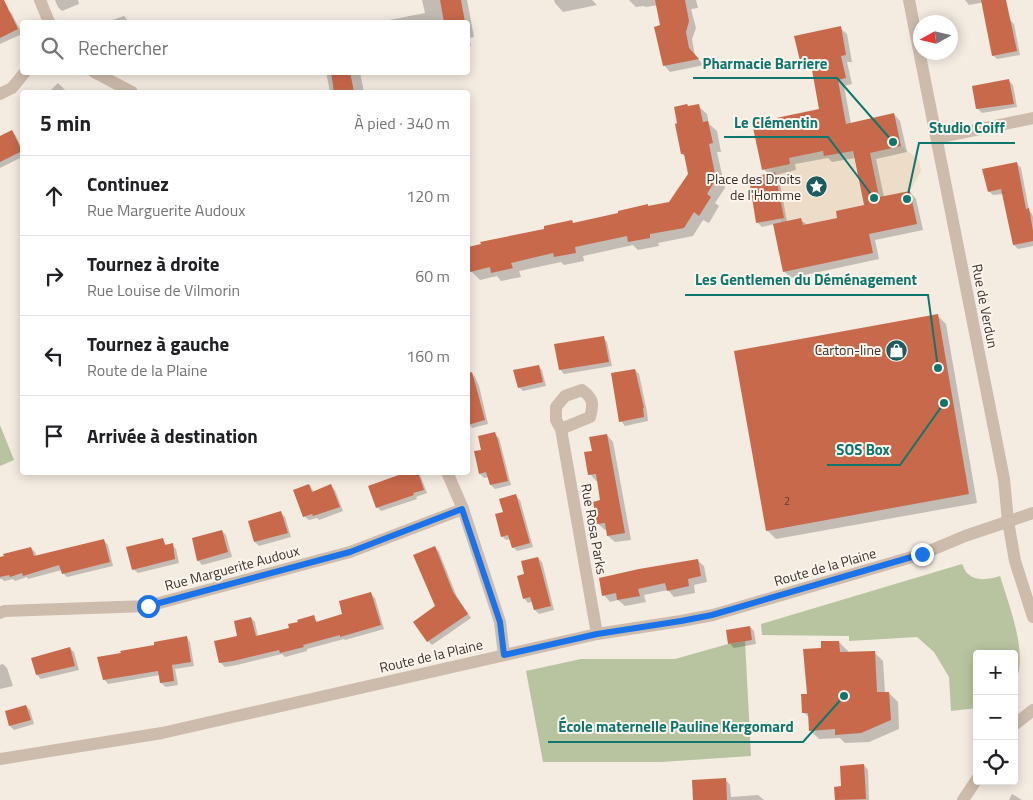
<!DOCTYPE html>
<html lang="fr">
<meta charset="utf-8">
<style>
:root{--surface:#fff;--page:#f6f6f6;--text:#202124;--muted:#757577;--line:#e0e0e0}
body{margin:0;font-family:"Titillium Web",sans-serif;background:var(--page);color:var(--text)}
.controls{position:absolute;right:15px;bottom:15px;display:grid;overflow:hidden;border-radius:5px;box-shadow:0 2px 12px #0003}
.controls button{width:45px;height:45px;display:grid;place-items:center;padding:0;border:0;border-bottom:1px solid var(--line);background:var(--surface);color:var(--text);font:25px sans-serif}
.compass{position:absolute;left:913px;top:15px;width:45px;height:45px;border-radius:50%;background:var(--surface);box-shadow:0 2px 12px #0003;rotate:262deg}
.stop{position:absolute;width:15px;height:15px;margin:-11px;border:4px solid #1a73e8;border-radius:50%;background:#fff}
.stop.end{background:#1a73e8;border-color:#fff;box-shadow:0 1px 5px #0008}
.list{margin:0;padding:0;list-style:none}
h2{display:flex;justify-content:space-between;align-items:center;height:65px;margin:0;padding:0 20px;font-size:21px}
h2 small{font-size:16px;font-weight:400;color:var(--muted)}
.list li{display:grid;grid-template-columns:32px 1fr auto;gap:15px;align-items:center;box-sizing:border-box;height:80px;padding:0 20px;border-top:1px solid var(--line)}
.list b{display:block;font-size:19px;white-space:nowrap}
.list p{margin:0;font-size:16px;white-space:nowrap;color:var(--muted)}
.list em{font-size:16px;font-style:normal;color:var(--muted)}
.icon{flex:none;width:28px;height:28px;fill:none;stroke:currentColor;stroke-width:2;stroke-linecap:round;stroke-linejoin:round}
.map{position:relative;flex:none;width:1033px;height:800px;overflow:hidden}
.search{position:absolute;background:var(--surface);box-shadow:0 2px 12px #0003;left:20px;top:20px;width:450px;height:55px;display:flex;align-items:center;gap:12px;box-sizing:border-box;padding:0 18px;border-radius:5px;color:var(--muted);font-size:19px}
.panel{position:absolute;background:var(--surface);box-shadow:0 2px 12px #0003;left:20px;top:90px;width:450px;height:385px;border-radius:5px}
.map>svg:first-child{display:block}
.green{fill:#b8c4a0}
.plaza{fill:#ecdcc8}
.shadow{fill:#0003;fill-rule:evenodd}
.building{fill:#c8694b}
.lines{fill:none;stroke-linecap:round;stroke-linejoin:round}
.minor{stroke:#cdbbac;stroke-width:12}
.route{stroke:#1a73e8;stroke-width:6}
.labels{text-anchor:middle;stroke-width:4;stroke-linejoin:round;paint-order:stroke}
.number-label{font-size:11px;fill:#5e3e33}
.poi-label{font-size:14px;fill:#3b302b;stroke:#fbf5ee;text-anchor:end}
.street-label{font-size:14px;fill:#3b302b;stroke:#fbf5ee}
.leader{fill:none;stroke:#0f766e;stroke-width:2}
.callout-dot{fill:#0f766e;stroke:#fbf5ee;stroke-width:2}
.callout-label{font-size:15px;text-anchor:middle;font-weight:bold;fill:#0f766e;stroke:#fbf5ee;stroke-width:4;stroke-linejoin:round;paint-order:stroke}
</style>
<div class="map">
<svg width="1033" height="800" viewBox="0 0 1033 800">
<rect width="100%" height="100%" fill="#f4ebe1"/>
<g class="green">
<polygon points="0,425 14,460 0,466"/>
<path d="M962 564C964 567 965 572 968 574 977 582 990 579 1000 576 1009 606 1030 656 1014 685V654H977V708L951 711 949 677 934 652 917 637 849 641V636L762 635 761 624Z"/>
<polygon points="745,641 751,756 661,762 543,762 526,671 581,659 675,659 728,644"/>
</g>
<g class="plaza">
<polygon points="851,146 865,212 783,229 769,162"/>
<polygon points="901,146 919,160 921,171 910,191 879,197 860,186 857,171 873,168 870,153"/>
</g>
<g class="shadow">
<polygon points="55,0 78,0 79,4 62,11 58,7"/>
<polygon points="422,0 467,0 474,37 469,38 471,46 468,47 468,22 379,22 425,13"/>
<polygon points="554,0 592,0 597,5 563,12 555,3"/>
<polygon points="629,0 696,0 698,8 691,9 696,28 692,39 695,56 704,65 670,72 664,65 661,26 658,5 646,7 644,6 636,7"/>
<polygon points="965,0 991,0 991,1 969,5"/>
<polygon points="8,10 12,14 22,34 0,44 0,14"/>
<polygon points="124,16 129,22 107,22"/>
<polygon points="1010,20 1014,24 1020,55 997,59 993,55"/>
<path d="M840 28 847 34 852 62H847L852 84 844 86 851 124 894 114 900 121 907 152 876 159 884 197 910 192 916 199 923 230 875 240 879 259 791 278 784 271 774 224 762 227 758 223 769 175 764 169 821 110 812 66 807 67 801 60ZM828 158 832 162 855 158 866 206 838 219 807 225 801 220 787 222 779 178 776 175 796 170 795 164Z"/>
<polygon points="326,72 360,72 364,92 330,92"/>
<polygon points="1009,81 1013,85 1017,107 982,113 977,108"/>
<polygon points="58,83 67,92 49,92"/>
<polygon points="698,106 707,114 709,124 717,131 721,152 717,152 725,188 715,203 719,206 709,223 703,220 693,236 658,243 659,246 638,250 633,245 583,256 584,261 564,265 561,262 519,271 521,277 501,281 497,276 480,280 471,271 468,249 574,224 670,203 689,174 686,157 682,154 689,107"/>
<polygon points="12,131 16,136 22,149 22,157 0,168 0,137"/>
<polygon points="1017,164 1021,168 1029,210 1032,214 1033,217 1033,246 1018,249 1014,245 1003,194 993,195 989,191"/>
<polygon points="937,315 946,324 977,503 776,539 767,530"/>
<polygon points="603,337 607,342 612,366 564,374 560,369"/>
<polygon points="538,366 542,370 546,386 523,391 519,387"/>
<polygon points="635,370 639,374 647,412 648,421 625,426 621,421"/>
<polygon points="471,373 475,377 479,386 488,424 472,428 468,422 468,374"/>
<polygon points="494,434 499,438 511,485 495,489 491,485 489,477 484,478 480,474 483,450"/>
<polygon points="607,435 613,442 631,540 615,542 608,536 607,530 605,530 598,524 594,503 602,501 598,481 596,481 590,474 593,452"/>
<polygon points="417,473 421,477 427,493 416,497 417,499 381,511 377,507"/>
<polygon points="309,485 314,492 331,486 335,490 343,511 319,520 317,518 309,520 304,516"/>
<polygon points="516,496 520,500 533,547 517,551 513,547 511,539 506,540 502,536 504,513"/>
<polygon points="281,513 285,517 291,537 259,546 255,542"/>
<polygon points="222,531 226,535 232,557 202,565 198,560"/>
<polygon points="162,540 167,546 172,545 176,549 179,563 138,573 133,569"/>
<polygon points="104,541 108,545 113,566 67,577 63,573 62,570 28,579 27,577 15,581 13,579 4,581 2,579 0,579 0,558 31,548 35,552 37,557"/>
<polygon points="435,547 439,552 457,597 471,618 432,645 428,641 436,607"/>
<polygon points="538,558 542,562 554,610 539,614 535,610 533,601 528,603 524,598 526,575"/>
<polygon points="697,560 704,566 707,582 694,585 695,593 674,597 668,590 644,595 646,602 625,606 618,600 610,602 604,595"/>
<polygon points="371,594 375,598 384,629 345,640 344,639 307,649 307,651 285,657 282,654 237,665 225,667 220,662 251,618 255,622 258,637 291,629 313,617 318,623 344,615"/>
<polygon points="750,627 754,631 756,644 734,648 730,644"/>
<polygon points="186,637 190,642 194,666 175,669 178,685 166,687 161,683 160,675 108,684 104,679"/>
<polygon points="839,642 848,651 848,653 874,652 883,661 885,693 889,693 898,702 899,729 869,742 845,743 840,738 819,739 810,730 810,718 803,712 822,649"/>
<polygon points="69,648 74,652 79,670 41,679 37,675"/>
<polygon points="3,664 7,668 13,686 0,689 0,665"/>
<polygon points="26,706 30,710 34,724 14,730 10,726"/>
<polygon points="864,765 868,770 869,800 836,800 835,788 842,787"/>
<polygon points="725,779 730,785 731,797 758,795 764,800 695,800"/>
<polygon points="1012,794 1022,800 1009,800"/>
</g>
<g class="building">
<polygon points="0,0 4,0 18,29 0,38"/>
<polygon points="440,0 461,0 465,22 444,22"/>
<polygon points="655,0 685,0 689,21 686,32 689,48 699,59 663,66 654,27 660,25"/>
<polygon points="981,0 1006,0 1017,51 992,56"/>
<polygon points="841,26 846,55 841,56 846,78 838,80 846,124 894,113 901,146 870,153 879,197 910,191 917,224 869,234 873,253 783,272 773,224 801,218 803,225 837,218 836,211 864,205 853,151 824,156 823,151 789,158 790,164 762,170 752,123 819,109 810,59 800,61 794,36"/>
<polygon points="331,72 350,72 354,92 334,92"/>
<polygon points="1009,79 1014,104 976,109 972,86"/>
<polygon points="687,104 688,106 699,104 703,122 708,121 713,143 709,144 716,179 707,194 711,197 699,216 694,212 684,228 650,234 650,238 628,242 627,236 575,247 576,253 554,257 553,253 511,263 513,268 491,273 490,267 470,272 468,258 468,247 481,244 480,242 544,229 544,226 572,220 573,223 618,213 618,211 648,204 648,206 669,202 688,174 684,154 681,154 675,124 677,123 674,107"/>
<polygon points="12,130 22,151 0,162 0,136"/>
<polygon points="1017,162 1026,209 1029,208 1033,231 1033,241 1013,245 1001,189 988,192 982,169"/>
<polygon points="775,172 784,218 756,223 749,178"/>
<polygon points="938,314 969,494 766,531 734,351"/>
<polygon points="604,336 609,362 559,370 554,344"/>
<polygon points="539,365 543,382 518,388 513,370"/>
<polygon points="635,369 644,408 643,408 644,417 619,422 611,373"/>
<polygon points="472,372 485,420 468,425 468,373"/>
<polygon points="495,432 498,441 508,481 490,485 486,472 479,474 474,451 481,450 478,436"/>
<polygon points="607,434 625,533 607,536 605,523 597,524 593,502 600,500 596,474 588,475 584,452 592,451 589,437"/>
<polygon points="407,472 418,472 424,490 413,493 414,495 376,508 368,486"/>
<polygon points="309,484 312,492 331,484 340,507 313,516 312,514 303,517 293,490"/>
<polygon points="516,494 530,543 512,548 508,535 501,537 495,514 503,512 499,499"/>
<polygon points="281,511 288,533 254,542 248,521"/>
<polygon points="222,530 228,552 197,561 192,538"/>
<polygon points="163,538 165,545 173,543 175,559 132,570 126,547"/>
<polygon points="104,539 110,562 62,574 59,565 23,576 22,573 10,577 9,575 0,577 0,557 4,556 3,554 31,547 34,556"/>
<polygon points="435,546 453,592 468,614 427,642 413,622 435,606 413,555"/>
<polygon points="538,557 551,606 534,610 530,597 523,599 517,576 524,574 521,561"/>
<polygon points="698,559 701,576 688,579 689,586 667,591 665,583 638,589 640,596 617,600 616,593 602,596 599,578 639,569"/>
<polygon points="371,592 381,625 340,637 340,635 303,645 304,647 280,653 279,650 233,661 219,663 214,641 237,636 234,621 251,617 256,636 289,628 288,624 298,622 297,620 314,615 316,622 342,614 339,601"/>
<polygon points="750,626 752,640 728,644 726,630"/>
<polygon points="187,636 191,662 172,665 174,681 160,683 158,671 103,680 97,657 121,653 120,651 154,645 154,642"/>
<polygon points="821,641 839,641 840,652 875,651 877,692 889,692 891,720 861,733 835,735 835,729 809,731 808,713 802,713 801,694 807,694 803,649 821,648"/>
<polygon points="70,647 75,666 36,675 31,658"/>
<polygon points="26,705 31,720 9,726 5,711"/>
<polygon points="864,764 866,799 835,800 834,787 841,786 840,766"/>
<polygon points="726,778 727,800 693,800 692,780"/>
</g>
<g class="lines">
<g class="minor">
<polyline points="40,0 49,22"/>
<polyline points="909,0 1004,479 1008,521 1015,561 1033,617"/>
<polyline points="94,72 132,92"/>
<polyline points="0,94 12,88 25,72"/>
<polyline points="937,138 1033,118"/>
<path d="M561 429 590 417C594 403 593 398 582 390L565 396 556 407V420L561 429 597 634"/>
<polyline points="447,472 463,509 500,622 504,655"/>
<polyline points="0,613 4,611 148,606 350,552 463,509"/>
<polyline points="1014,725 1033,710"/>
<polyline points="0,759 162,733 597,634 681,621 713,615 922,554 965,536 1033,513"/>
<polyline points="963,800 977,779"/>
</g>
</g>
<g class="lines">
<polyline class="route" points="148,606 350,552 462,509 500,622 504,655 597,634 681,621 712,615 922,554"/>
</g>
<defs>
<symbol id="sight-disc" viewBox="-11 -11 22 22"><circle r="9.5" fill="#1f5a5e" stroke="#fbf5ee"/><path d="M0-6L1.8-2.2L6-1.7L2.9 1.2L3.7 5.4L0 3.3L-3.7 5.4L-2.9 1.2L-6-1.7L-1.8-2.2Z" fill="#fff"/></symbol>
<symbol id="shop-disc" viewBox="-11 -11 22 22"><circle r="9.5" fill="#1f5a5e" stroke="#fbf5ee"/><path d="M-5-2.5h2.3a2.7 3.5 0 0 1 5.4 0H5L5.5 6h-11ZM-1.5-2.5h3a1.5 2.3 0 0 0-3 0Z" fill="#fff"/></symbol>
</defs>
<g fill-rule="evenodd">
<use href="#sight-disc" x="804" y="174" width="25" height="25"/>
<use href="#shop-disc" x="884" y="338" width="25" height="25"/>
</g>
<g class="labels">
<g class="number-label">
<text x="787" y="505">2</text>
</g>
<g class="poi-label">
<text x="801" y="184">Place des Droits<tspan x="801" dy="16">de l'Homme</tspan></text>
<text x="881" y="355">Carton-line</text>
</g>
<g class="street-label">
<text transform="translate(985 306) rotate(79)" y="5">Rue de Verdun</text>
<text transform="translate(594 529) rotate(80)" y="5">Rue Rosa Parks</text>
<text transform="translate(825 567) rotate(-16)" y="5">Route de la Plaine</text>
<text transform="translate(232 568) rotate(-15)" y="5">Rue Marguerite Audoux</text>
<text transform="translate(431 656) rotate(-13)" y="5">Route de la Plaine</text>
</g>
</g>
<path class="leader" d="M893 142L837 78H693M874 198L828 137H724M907 199L919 143H1015M938 368L928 295H685M944 403L900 465H827M844 696L803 742H548"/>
<g class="callout-dot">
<circle cx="893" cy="142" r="5"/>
<circle cx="874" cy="198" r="5"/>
<circle cx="907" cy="199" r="5"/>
<circle cx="938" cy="368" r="5"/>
<circle cx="944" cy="403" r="5"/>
<circle cx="844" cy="696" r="5"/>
</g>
<g class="callout-label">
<text x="765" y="69">Pharmacie Barriere</text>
<text x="776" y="128">Le Clémentin</text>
<text x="967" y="133">Studio Coiff</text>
<text x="806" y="285">Les Gentlemen du Déménagement</text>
<text x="863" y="455">SOS Box</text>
<text x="676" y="732">École maternelle Pauline Kergomard</text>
</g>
</svg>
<div class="controls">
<button>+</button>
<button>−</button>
<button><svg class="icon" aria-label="locate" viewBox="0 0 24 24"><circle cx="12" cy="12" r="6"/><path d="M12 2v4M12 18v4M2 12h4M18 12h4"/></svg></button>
</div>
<svg class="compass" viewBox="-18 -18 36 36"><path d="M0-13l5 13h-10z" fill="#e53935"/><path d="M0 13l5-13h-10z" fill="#757577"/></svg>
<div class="stop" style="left:148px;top:606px"></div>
<div class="stop end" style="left:922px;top:554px"></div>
<div class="search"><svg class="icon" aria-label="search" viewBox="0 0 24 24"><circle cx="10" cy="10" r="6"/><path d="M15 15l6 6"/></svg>Rechercher</div>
<section class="panel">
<h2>5 min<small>À pied · 340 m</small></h2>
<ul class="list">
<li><svg class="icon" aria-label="ahead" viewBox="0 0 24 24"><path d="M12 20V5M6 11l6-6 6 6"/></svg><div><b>Continuez</b><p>Rue Marguerite Audoux</p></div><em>120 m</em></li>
<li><svg class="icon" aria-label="right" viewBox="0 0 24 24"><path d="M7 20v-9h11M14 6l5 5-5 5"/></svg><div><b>Tournez à droite</b><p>Rue Louise de Vilmorin</p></div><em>60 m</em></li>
<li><svg class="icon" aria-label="left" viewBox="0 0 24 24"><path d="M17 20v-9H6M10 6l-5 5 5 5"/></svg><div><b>Tournez à gauche</b><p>Route de la Plaine</p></div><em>160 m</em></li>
<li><svg class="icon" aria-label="arrive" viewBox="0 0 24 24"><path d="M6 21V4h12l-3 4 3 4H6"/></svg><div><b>Arrivée à destination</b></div></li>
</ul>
</section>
</div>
